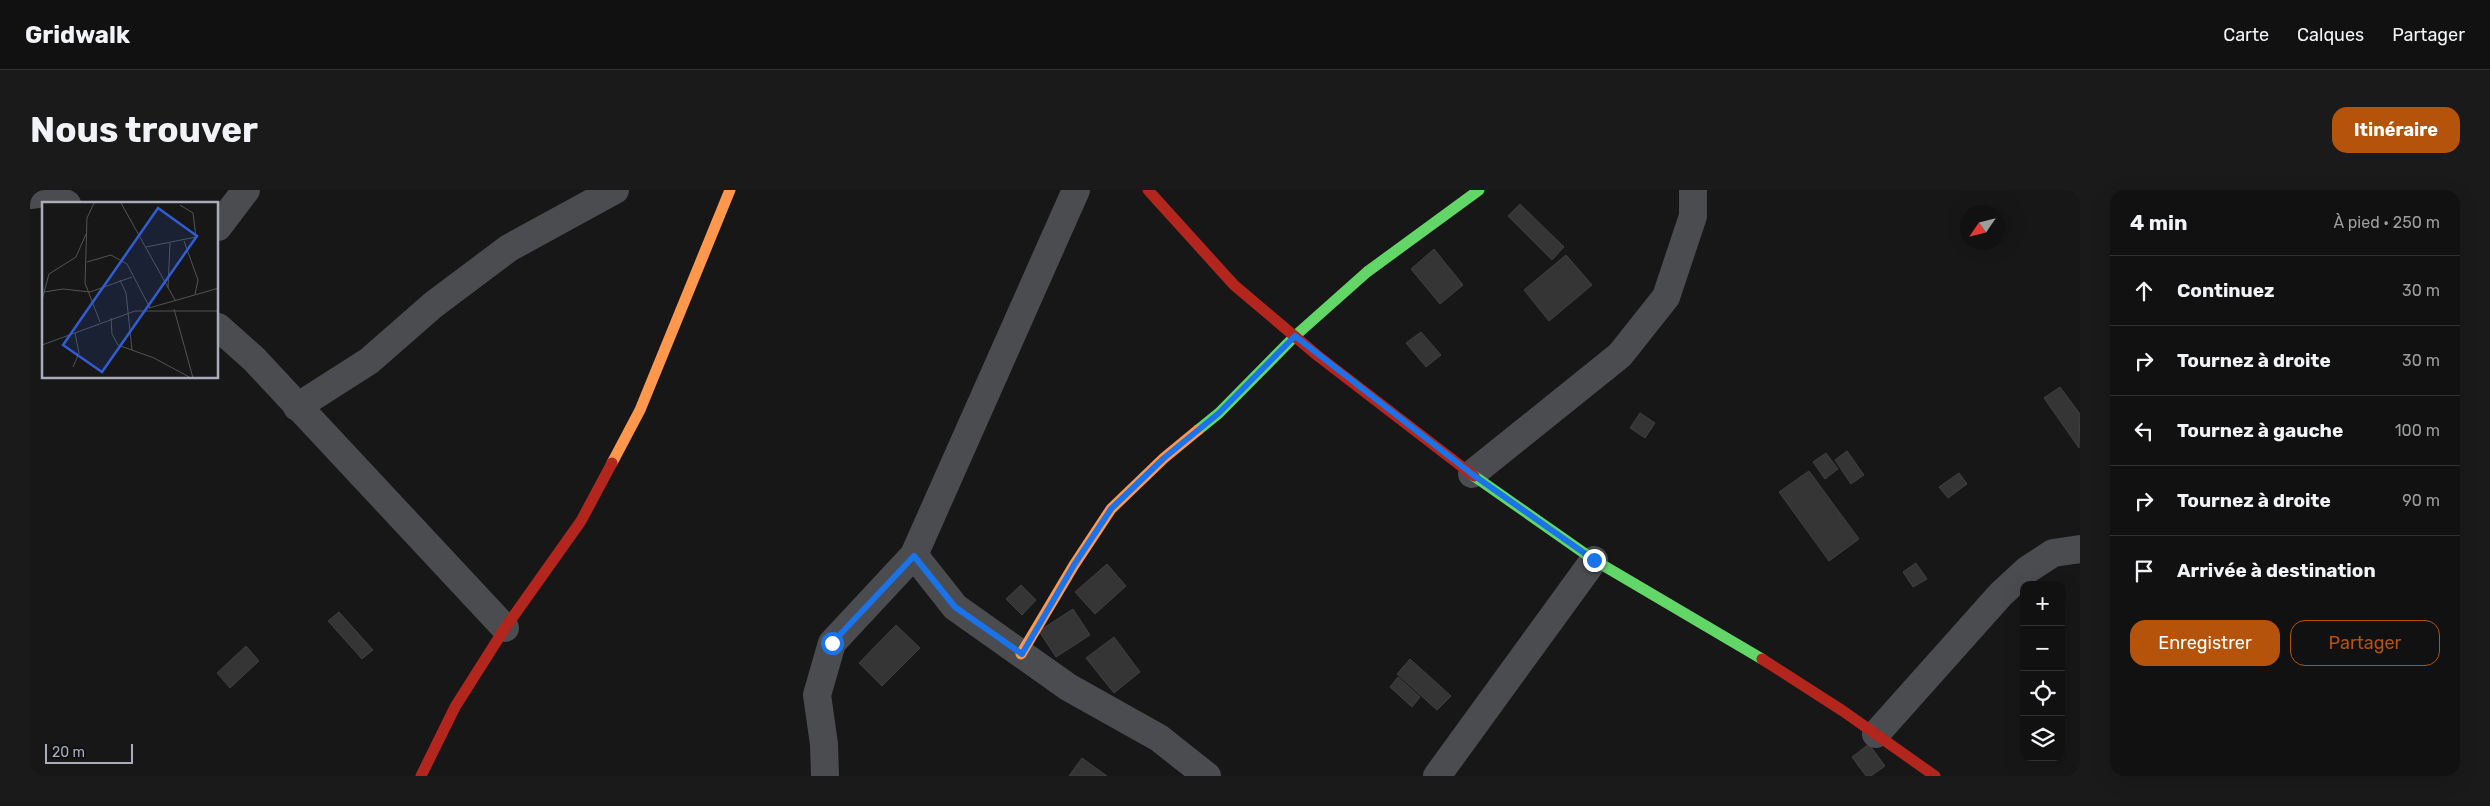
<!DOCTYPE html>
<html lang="fr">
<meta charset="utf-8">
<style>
:root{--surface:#111;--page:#1a1a1a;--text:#f1f3f6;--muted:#9c9d9f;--line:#303131;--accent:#b45309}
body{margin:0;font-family:Rubik,sans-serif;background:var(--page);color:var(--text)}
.controls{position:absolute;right:15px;bottom:15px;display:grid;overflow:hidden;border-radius:10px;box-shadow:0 5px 20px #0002}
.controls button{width:45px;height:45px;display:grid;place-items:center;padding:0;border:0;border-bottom:1px solid var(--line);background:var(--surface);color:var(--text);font:25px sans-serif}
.compass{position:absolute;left:1930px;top:15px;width:45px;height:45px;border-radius:50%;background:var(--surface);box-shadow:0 5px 20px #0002;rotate:235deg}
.scale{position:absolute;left:15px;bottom:12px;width:88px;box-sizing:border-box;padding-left:5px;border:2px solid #a8adb8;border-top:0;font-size:14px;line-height:18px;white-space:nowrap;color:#a8adb8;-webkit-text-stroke:4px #111113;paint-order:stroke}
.stop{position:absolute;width:15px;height:15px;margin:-11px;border:4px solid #1a73e8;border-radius:50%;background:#fff}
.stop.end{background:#1a73e8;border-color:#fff;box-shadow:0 1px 5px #0008}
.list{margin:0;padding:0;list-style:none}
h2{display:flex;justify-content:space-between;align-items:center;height:65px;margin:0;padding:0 20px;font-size:21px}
h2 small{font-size:16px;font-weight:400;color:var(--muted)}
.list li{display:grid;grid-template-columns:32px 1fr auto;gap:15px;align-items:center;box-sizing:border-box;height:70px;padding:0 20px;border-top:1px solid var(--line)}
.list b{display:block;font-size:19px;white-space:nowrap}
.list em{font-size:16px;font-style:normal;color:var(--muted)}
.actions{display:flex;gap:10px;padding:15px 20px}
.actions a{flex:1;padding:11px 0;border:1px solid var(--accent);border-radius:15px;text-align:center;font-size:18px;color:var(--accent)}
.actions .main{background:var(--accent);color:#fff}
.icon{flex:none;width:28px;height:28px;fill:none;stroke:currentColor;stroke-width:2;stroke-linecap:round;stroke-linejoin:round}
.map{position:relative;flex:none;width:2050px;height:586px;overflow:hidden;border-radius:15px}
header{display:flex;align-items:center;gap:30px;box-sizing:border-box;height:70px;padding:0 25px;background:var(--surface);border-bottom:1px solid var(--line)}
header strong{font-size:24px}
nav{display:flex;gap:28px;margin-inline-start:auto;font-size:18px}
.intro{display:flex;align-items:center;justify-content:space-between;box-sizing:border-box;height:120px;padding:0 30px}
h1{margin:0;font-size:35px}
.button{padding:12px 22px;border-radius:15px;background:var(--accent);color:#fff;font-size:18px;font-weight:700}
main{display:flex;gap:30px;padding:0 30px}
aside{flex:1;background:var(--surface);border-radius:15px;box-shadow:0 5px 20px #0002}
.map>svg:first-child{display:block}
.building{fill:#353536;stroke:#3f4043}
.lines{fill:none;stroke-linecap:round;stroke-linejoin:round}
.street{stroke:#4b4c50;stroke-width:28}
.fast{stroke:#63d668;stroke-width:11}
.slow{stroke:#ff974d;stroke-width:11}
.jam{stroke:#b3261e;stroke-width:11}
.route{stroke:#1a73e8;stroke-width:6}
.inset-road{fill:none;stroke:#515357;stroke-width:1}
.view{fill:#325cd3;fill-opacity:0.15;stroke:#325cd3;stroke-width:2.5}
.inset-edge{fill:none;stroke:#a8adb8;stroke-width:2.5}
</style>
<header>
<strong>Gridwalk</strong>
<nav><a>Carte</a><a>Calques</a><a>Partager</a></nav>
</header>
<div class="intro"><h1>Nous trouver</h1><a class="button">Itinéraire</a></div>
<main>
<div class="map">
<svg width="2050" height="586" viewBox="0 0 2050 586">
<rect width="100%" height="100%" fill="#171717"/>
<g class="building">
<polygon points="1490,14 1534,57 1522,70 1478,26"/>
<polygon points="1404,59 1433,95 1410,114 1381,79"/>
<polygon points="1536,65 1562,95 1519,131 1494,100"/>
<polygon points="1391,142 1411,165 1396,177 1376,153"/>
<polygon points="2030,197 2050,224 2049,258 2014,208"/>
<polygon points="1610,223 1625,233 1615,248 1600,238"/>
<polygon points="1817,261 1834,285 1821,294 1805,270"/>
<polygon points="1796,263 1808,279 1795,289 1783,272"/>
<polygon points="1779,281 1829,349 1799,371 1749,302"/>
<polygon points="1929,283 1937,294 1918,308 1909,297"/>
<polygon points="1886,373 1897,389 1883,397 1873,382"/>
<polygon points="1077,374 1096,396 1065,424 1045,402"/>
<polygon points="991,395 1006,410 992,425 976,409"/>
<polygon points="1043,419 1060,445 1026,467 1009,441"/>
<polygon points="309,422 343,460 332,469 298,431"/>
<polygon points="866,435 890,458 852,496 829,473"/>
<polygon points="1084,447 1110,482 1084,503 1056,468"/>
<polygon points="216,456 229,471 200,498 187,483"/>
<polygon points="1380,469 1421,506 1407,520 1367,484"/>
<polygon points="1368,487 1390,507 1382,517 1360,497"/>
<polygon points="1839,554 1855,576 1841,586 1836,586 1822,567"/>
<polygon points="1052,568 1077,586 1039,586"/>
</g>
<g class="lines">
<g class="street">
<polyline points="0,5 15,3 37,14"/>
<polyline points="188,37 216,0"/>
<polyline points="188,137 224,169 475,438"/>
<polyline points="267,217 339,171 403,115 479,58 585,0"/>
<polyline points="1442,284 1590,165 1636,107 1663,26 1663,0"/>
<polyline points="884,365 925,417 1038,497 1129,548 1177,586"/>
<polyline points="1846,544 1971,404 1997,380 2023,363 2050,359"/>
<polyline points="795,586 794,554 787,505 802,453 884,365 1046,0"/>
<polyline points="1407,586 1564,370"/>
</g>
<g class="fast">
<polyline points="1168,240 1189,223 1265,146 1337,82 1449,0"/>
<polyline points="1444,286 1564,370 1732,469"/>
</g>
<g class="slow">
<polyline points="582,273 610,220 700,0"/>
<polyline points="991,464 1044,375 1081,319 1134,268 1168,240"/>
</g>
<g class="jam">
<polyline points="1118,0 1204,95 1288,166 1444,286"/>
<polyline points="1732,469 1813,521 1905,586"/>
<polyline points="391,586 425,517 475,438 551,331 582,273"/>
</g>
</g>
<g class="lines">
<polyline class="route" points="802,453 884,366 925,417 992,464 1044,375 1081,319 1134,268 1189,223 1265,146 1442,284 1564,370"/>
</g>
<g transform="translate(12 12)">
<rect width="176" height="176" fill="#171717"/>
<path class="inset-road" d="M52 1 45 16 43 81 58 120M79 1 133 98M142 39 156 78 153 92M104 45 154 35 151 11 138 3M45 60 69 53 85 62 108 106M78 78 84 91 90 148M126 86 128 41M2 90 21 87 48 90 90 75M0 98 7 72 34 55 44 32M107 106 177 86M132 107 151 176M69 116 70 132 76 143 112 156 149 176M0 143 93 109H177M31 165 37 151 33 131"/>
<path class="view" d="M116 6 155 34 60 170 21 143Z"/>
<rect width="176" height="176" class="inset-edge"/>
</g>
</svg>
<div class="controls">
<button>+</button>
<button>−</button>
<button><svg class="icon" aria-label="locate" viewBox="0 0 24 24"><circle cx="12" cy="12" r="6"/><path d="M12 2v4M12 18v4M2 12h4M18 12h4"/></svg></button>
<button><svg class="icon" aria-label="layers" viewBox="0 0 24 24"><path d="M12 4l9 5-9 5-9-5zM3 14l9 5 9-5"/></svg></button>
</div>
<svg class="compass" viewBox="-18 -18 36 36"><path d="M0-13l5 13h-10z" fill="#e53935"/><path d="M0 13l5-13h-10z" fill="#9c9d9f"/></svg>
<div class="scale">20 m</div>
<div class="stop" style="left:802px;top:453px"></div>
<div class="stop end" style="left:1564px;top:370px"></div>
</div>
<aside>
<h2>4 min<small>À pied · 250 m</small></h2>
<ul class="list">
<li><svg class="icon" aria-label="ahead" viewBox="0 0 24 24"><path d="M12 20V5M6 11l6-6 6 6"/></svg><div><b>Continuez</b></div><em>30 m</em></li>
<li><svg class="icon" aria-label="right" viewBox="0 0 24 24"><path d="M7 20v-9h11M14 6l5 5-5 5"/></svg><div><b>Tournez à droite</b></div><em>30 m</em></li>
<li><svg class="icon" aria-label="left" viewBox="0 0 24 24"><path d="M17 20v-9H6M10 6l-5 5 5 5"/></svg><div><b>Tournez à gauche</b></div><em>100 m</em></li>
<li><svg class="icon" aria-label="right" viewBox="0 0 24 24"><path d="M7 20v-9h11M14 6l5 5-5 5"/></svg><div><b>Tournez à droite</b></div><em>90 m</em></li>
<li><svg class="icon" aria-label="arrive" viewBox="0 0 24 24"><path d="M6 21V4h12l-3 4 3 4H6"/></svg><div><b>Arrivée à destination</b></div></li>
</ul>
<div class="actions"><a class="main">Enregistrer</a><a>Partager</a></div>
</aside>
</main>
